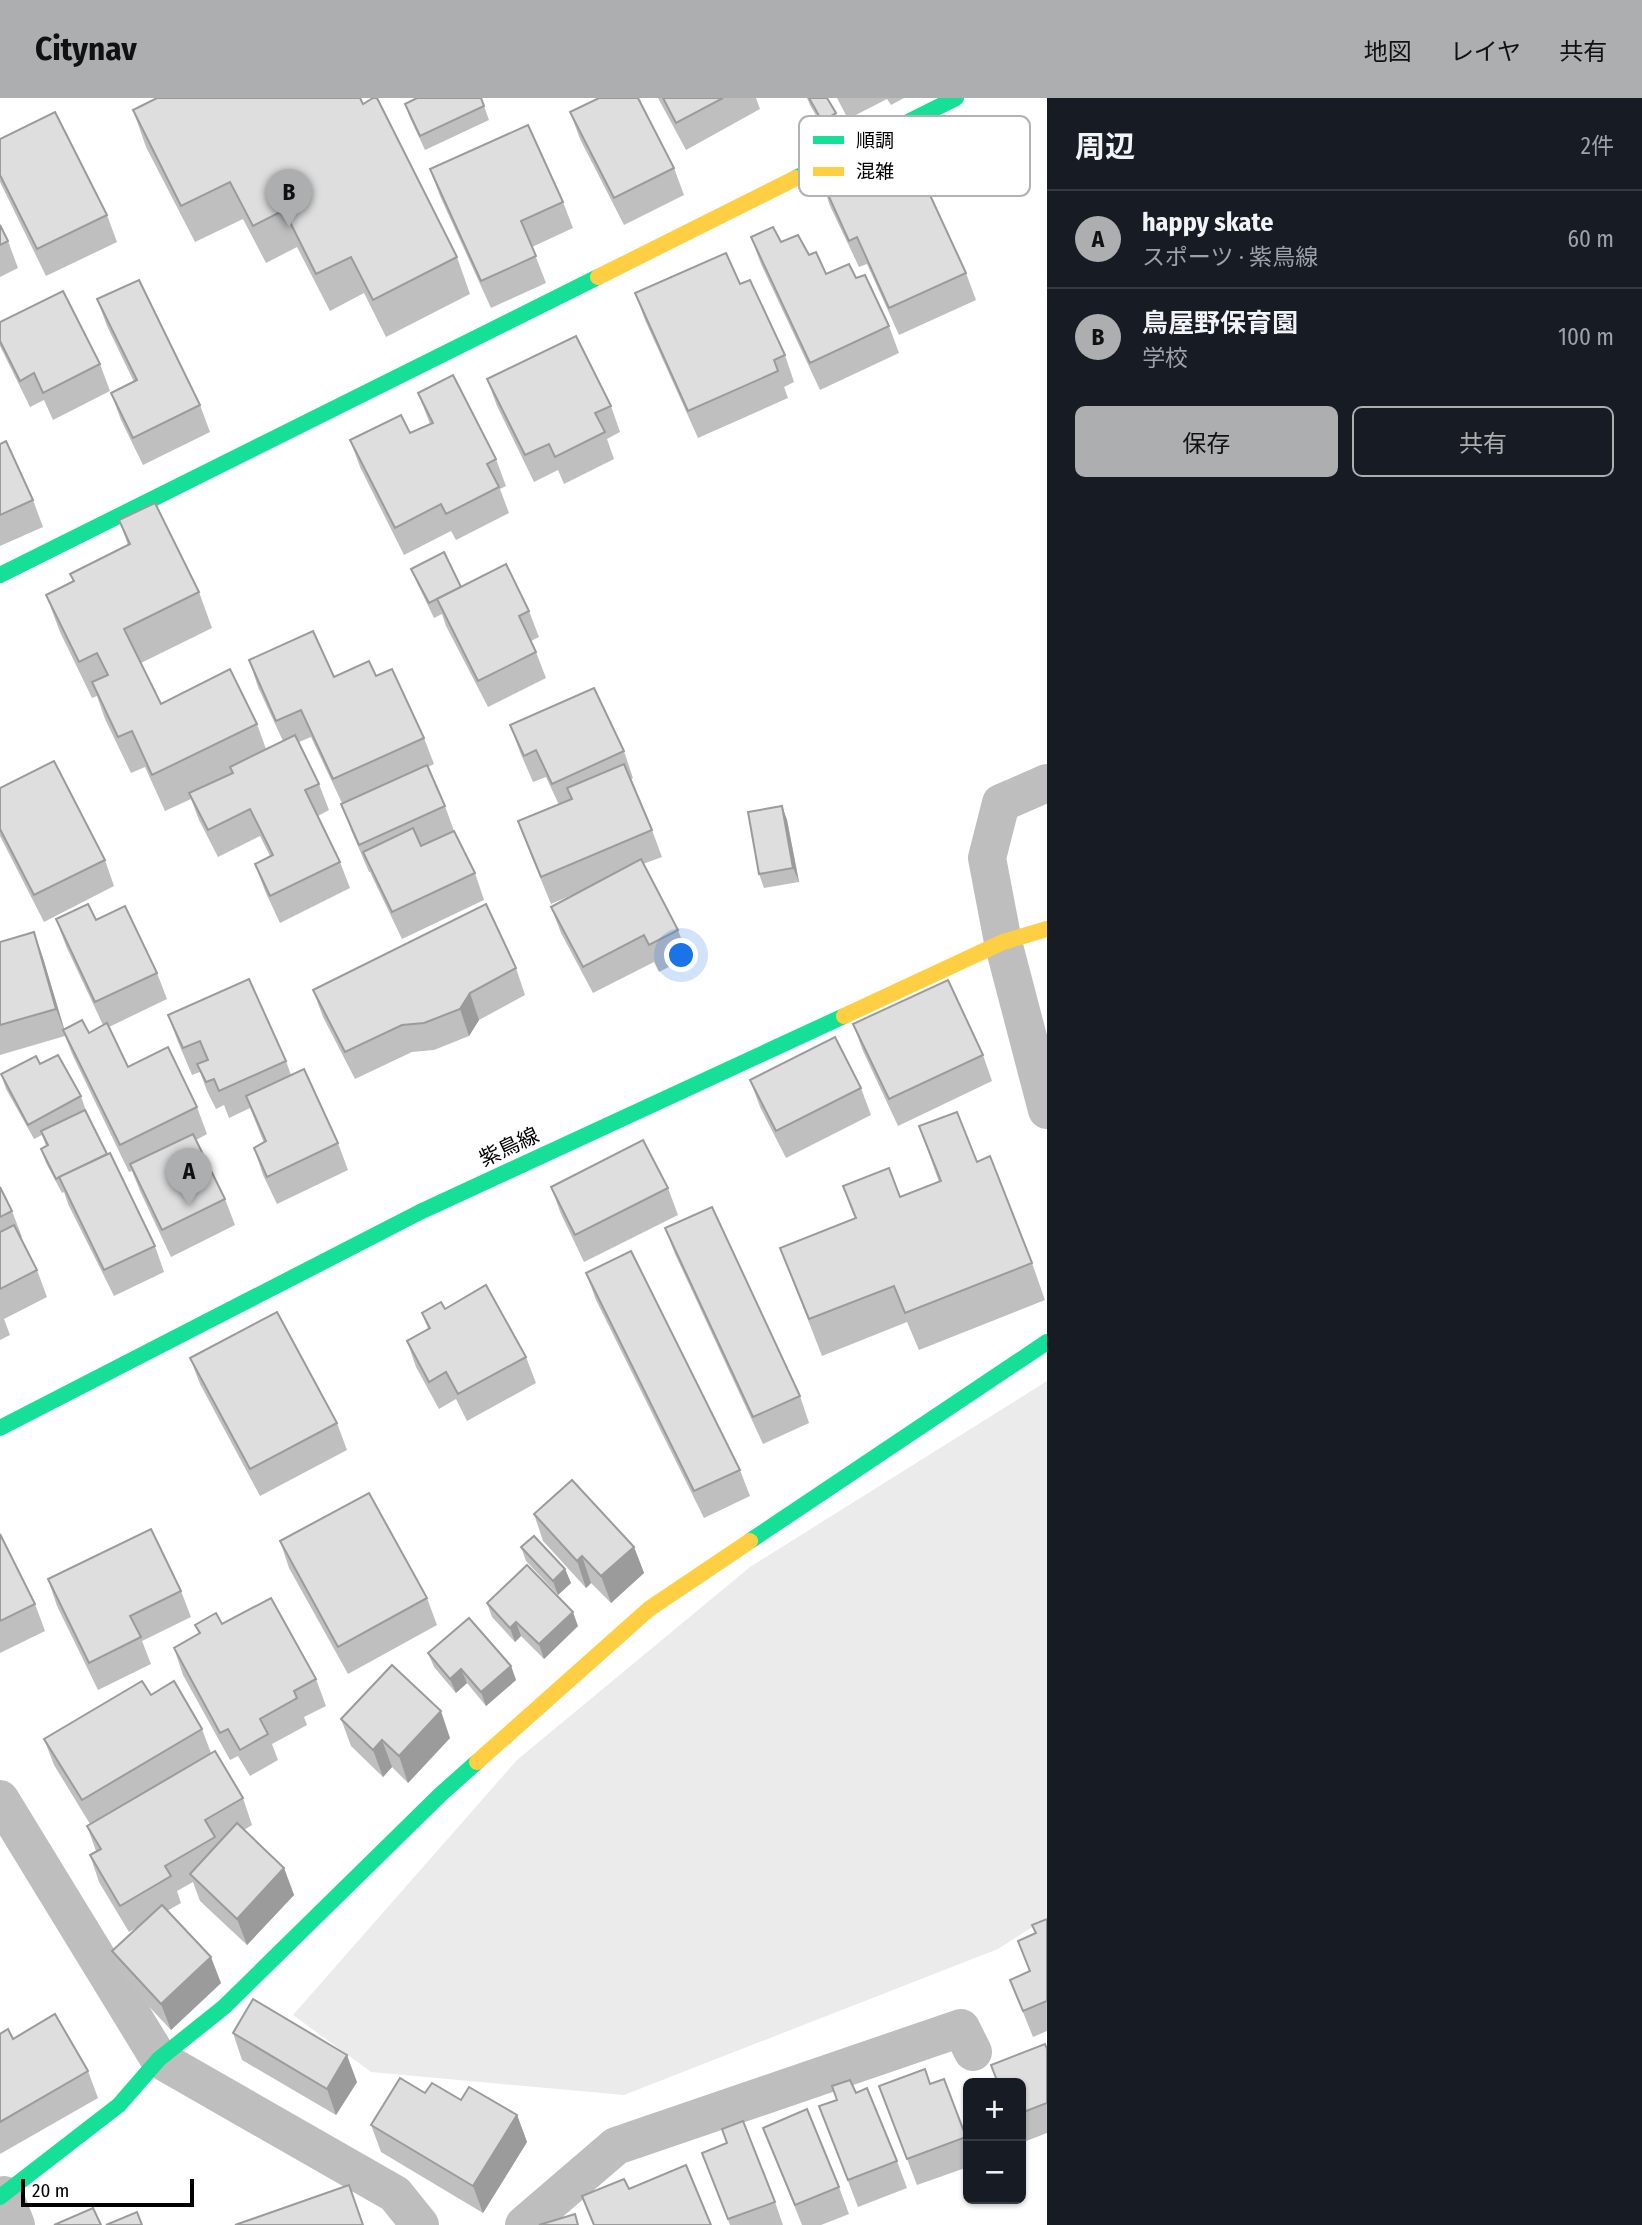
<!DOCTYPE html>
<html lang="ja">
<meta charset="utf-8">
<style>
:root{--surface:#171b24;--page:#242831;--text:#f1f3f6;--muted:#9ea1a6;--line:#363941;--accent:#adaeaf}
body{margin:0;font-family:"Fira Sans Condensed","Noto Sans JP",sans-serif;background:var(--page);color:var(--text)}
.controls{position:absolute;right:21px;bottom:21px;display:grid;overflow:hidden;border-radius:10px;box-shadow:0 2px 5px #0004}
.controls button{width:63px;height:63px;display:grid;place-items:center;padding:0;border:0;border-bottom:2px solid var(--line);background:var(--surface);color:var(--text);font:35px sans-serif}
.scale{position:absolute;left:21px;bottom:18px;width:173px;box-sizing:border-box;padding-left:7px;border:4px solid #000;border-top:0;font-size:19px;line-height:24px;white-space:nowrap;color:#000;-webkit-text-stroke:5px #fff;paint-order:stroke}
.you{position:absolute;left:682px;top:858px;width:24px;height:24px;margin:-18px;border:5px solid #fff;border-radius:50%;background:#1a73e8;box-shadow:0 0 0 10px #1a73e833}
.badge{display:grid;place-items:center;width:46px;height:46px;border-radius:50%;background:var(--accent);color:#111;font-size:23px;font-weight:700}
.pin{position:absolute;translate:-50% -58px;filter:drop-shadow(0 2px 4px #0008)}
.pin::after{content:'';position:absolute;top:37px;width:24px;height:21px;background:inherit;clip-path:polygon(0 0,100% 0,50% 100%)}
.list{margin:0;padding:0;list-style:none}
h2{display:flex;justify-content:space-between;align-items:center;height:91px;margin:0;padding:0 28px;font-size:30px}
h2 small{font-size:23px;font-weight:400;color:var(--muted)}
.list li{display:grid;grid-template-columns:46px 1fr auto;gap:21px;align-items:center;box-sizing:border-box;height:98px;padding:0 28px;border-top:2px solid var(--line)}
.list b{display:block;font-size:26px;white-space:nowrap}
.list p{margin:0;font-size:23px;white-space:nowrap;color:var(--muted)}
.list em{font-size:23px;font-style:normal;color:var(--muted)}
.actions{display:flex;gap:14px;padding:21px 28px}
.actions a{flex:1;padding:16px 0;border:2px solid var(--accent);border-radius:10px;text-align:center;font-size:24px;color:var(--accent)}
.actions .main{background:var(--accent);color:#111}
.map{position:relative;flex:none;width:1047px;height:2127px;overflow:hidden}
header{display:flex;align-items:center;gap:42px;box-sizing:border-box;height:98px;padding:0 35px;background:var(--accent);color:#111}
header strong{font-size:33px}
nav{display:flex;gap:38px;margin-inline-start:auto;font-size:24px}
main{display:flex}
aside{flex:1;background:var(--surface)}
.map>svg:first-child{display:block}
.green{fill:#ebebeb}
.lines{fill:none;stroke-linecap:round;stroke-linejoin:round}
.street{stroke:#bebebe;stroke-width:38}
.fast{stroke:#16e098;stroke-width:16}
.slow{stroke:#ffcf43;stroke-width:16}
.wall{fill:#bfbfbf}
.shaded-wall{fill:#9b9b9b}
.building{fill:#dedede;stroke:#9b9b9b;stroke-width:2}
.labels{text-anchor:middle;stroke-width:7;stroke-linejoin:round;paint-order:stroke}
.street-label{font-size:21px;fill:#000;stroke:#fff}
.key{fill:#fff;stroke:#b2b2b2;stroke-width:2}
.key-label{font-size:19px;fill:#000}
</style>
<header>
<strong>Citynav</strong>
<nav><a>地図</a><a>レイヤ</a><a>共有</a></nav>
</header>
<main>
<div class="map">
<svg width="1047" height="2127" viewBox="0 0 1047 2127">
<rect width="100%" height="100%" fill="#fff"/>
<polygon class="green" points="1047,1283 1047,1820 998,1851 624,1997 371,1974 293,1917 517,1662 750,1469"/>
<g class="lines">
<g class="street">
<polyline points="1047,685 1001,705 987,760 1003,844 1047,1012"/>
<polyline points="0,1701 159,1961 395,2096 420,2127"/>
<polyline points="4,2097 16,2127"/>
<polyline points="524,2127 616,2048 961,1930 973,1954"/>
</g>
<g class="fast">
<polyline points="796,80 956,0"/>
<polyline points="0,477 598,179"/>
<polyline points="0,1330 420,1114 844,918"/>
<polyline points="750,1443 1047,1244"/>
<polyline points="0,2099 119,2007 159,1961 224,1909 441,1696 477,1664"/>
</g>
<g class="slow">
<polyline points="598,179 796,80"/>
<polyline points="844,918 1003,844 1047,831"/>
<polyline points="477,1664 649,1511 750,1443"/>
</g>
</g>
<g class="wall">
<polygon points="658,0 756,0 760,11 686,52"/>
<polygon points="807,0 827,0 836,15 841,29 827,37 810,7"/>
<polygon points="837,0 904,0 891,7 887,1 848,21"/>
<polygon points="405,6 484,8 489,22 425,52 410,20"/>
<polygon points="133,12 457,159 470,196 386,239 364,195 330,213 297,149 266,165 243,121 195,144 146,49"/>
<polygon points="570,14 674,70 684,97 624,127 580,41"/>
<polygon points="0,41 107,117 117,144 46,178 0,84"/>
<polygon points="430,71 563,104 573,130 532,149 546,185 491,210 440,98"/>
<polygon points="821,81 966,175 976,202 899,237 867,166 859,169 830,108"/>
<polygon points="0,127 8,143 18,170 0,179"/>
<polygon points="751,139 781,144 809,157 826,176 856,180 889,228 899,255 820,292 761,166"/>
<polygon points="740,186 785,257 794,284 784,289 788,300 698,340 645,222 635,195"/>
<polygon points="97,201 200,307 210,334 143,367 121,322 111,295 134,284 107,228"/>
<polygon points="0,223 100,266 110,293 53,322 44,302 30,309 0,248"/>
<polygon points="487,281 611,308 620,334 607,341 614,361 564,386 558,372 534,384 497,308"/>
<polygon points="418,295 496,361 506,388 500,391 509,415 456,442 451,433 404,457 360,369 350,342 410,335 430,326"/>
<polygon points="0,346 33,402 43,429 0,448"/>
<polygon points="119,422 199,494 212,530 141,565 161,606 257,626 266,651 283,643 258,589 249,562 334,579 376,578 424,640 434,666 428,669 445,708 454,733 475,775 484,802 402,841 370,774 369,774 351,732 342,705 311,639 299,644 319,686 329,712 318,718 340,764 350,790 280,825 265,793 255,766 270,758 260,738 218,759 199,722 191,701 165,713 145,669 131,675 105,621 97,598 92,600 60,534 46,497 73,484 70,476 128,447"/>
<polygon points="411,471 529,513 539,539 531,543 536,554 546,580 488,609 446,528 442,516 434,520 417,485"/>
<polygon points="510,627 624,653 633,680 631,681 652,732 662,759 643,766 678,832 688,859 659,874 654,864 593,895 561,835 551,809 579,794 551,806 528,750 518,723 559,707 546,679 533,684 520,654"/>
<polygon points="0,690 105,762 114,788 44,824 0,738"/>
<polygon points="782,708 787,722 799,784 764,790 759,776"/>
<polygon points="56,821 96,822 157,875 167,901 109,929 128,969 197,1009 207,1036 196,1042 225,1101 235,1127 171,1159 140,1093 132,1073 129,1074 73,958 65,938 0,957 0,844 34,834 43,860 64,931 89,935 103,927 66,848"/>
<polygon points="516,870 525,897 479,922 469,938 434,952 412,954 355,981 323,919 313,892"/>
<polygon points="168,917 286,963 291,977 338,1045 348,1072 277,1106 263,1077 254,1050 264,1045 250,1010 229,1020 224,1007 216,1011 207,993 200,974 192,977 178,944"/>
<polygon points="853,926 983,957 992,983 898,1028 863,953"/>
<polygon points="40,966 81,998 86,1013 155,1148 164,1174 114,1198 68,1106 64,1094 62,1095 46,1065 41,1051 46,1048 42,1037 34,1041 6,991 1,976"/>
<polygon points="750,982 861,990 871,1017 786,1060 760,1009"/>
<polygon points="919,1028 977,1064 1032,1165 1045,1202 919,1252 907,1224 822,1258 780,1150 855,1121 843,1088 900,1099 939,1084"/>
<polygon points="0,1089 12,1113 22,1139 21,1140 37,1172 47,1199 4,1221 10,1237 0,1242"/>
<polygon points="551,1089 668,1090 678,1117 584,1164 561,1116"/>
<polygon points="665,1130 800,1298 809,1325 763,1346 675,1156"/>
<polygon points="586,1175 740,1372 750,1398 704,1420 596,1202"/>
<polygon points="445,1211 526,1259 536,1285 467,1323 456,1301 439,1311 416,1269 407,1243 428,1231 422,1215"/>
<polygon points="190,1260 337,1325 347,1352 260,1398 200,1286"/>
<polygon points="534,1416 634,1449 644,1475 611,1505 591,1485 586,1490 543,1443"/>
<polygon points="0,1436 35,1506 45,1533 0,1555"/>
<polygon points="280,1443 427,1500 437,1527 348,1576 289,1470"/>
<polygon points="521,1449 565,1471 571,1485 558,1497 526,1463"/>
<polygon points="48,1481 181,1493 191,1519 142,1543 151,1566 98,1592 57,1508"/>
<polygon points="487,1505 578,1528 544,1561 521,1538 515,1544 492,1519"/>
<polygon points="222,1526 316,1581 326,1608 304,1619 307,1627 272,1646 278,1662 250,1678 238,1658 230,1662 183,1577 174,1550 199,1536 195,1527"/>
<polygon points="428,1555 511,1568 516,1582 486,1608 467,1585 456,1595 434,1569"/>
<polygon points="341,1621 450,1640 408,1685 392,1669 383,1679 351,1648"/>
<polygon points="202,1631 211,1655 243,1700 252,1727 244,1732 284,1770 294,1797 247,1847 200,1803 193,1784 177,1793 181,1805 167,1813 221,1885 171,1932 122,1880 112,1853 138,1829 129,1834 99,1784 90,1757 96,1753 87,1728 90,1726 54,1667 44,1641"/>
<polygon points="1047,1821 1047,1933 1033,1939 1010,1882 1029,1873 1018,1843 1035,1835 1032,1827"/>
<polygon points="233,1935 357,1984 336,2017 242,1962"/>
<polygon points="0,1936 88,1973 98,2000 0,2056"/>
<polygon points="1047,1951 1047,2035 1021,2045 1021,1985"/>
<polygon points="944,1981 968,2045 968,2069 917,2087 879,1988 931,1986"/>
<polygon points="425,1995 461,2002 517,2017 527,2044 483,2115 381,2054 371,2027"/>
<polygon points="856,1995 897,2063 907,2090 858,2109 819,2008"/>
<polygon points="763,2030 839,2089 849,2116 821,2127 802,2127"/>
<polygon points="702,2055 775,2104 783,2127 730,2127"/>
</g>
<g class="shaded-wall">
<polygon points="782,708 787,722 799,784 793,770"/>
<polygon points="34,834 43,860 66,937 56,911"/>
<polygon points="470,895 479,922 469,938 460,911"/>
<polygon points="634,1449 644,1475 611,1505 601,1478"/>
<polygon points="582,1458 591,1485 586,1490 577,1463"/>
<polygon points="565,1471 571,1485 558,1497 553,1483"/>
<polygon points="573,1514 578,1528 544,1561 539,1546"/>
<polygon points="516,1524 521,1538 515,1544 510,1530"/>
<polygon points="511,1568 516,1582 486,1608 481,1594"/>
<polygon points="461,1571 467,1585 456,1595 450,1581"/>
<polygon points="441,1613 450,1640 408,1685 399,1658"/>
<polygon points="382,1642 392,1669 383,1679 373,1652"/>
<polygon points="284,1770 294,1797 247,1847 237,1821"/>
<polygon points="211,1859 221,1885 171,1932 161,1906"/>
<polygon points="347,1957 357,1984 336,2017 327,1991"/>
<polygon points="517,2017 527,2044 483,2115 473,2088"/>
</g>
<g class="building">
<polygon points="157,0 360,0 363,6 373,0 377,0 457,159 373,202 351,159 316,176 284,112 253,128 230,84 181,108 133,12"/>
<polygon points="417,0 481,0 484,8 420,38 405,6"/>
<polygon points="599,0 638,0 674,70 614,100 570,14"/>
<polygon points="663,0 723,0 676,25"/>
<polygon points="809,0 827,0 836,15 822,23"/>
<polygon points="55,14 107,117 37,151 0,77 0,41"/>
<polygon points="528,27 563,104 521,123 536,158 481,183 430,71"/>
<polygon points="905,43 966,175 889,210 857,139 849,143 821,81"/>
<polygon points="0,127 8,143 0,147"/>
<polygon points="773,129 781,144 798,137 809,157 816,154 826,176 849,166 856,180 865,177 889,228 810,265 751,139"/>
<polygon points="726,155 740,186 750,182 785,257 774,262 778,273 688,313 635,195"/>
<polygon points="139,182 200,307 133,340 111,295 137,282 97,201"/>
<polygon points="63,193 100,266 43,295 34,275 20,283 0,243 0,224"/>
<polygon points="576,238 611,308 595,315 605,334 555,359 549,346 525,357 487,281"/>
<polygon points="453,277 496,361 487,366 499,389 446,416 441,406 395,430 350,342 401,317 410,335 433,325 418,295"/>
<polygon points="6,343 33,402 0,417 0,346"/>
<polygon points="155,405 199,494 124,531 161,606 230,571 257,626 152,677 132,633 118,639 92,584 108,577 97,555 79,564 46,497 74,483 70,476 130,446 119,422"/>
<polygon points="444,454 461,489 429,505 411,471"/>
<polygon points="506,466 529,513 519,518 536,554 478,583 437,501"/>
<polygon points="313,533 334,579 369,563 376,578 392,571 424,640 333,681 301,612 276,623 249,562"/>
<polygon points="594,590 624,653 552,686 536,652 524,658 510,627"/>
<polygon points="295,637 319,686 305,692 340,764 270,798 255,766 273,757 250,711 208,732 189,695 233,675 230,669"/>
<polygon points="54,663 105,762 34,797 0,731 0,690"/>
<polygon points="624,666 652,732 541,779 518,723 572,701 567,690"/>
<polygon points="427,667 445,708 359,747 341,706"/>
<polygon points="782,708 793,770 759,776 748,714"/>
<polygon points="413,730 421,748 454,733 475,775 392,814 363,754"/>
<polygon points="641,761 678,832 649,847 644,837 583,869 551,809"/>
<polygon points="88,806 96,822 125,808 157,875 95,904 56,821"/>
<polygon points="486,806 516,870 470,895 460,911 424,925 402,927 345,954 313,892"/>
<polygon points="34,834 56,911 0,927 0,844"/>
<polygon points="249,881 286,963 219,993 214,981 206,984 197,966 208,962 200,943 183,950 168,917"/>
<polygon points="948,882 983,957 889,1001 853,926"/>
<polygon points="82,922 89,935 107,925 128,969 168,949 197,1009 120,1047 63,932"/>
<polygon points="835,939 861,990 776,1033 750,982"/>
<polygon points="58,957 81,998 28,1027 1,976 36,958 40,966"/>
<polygon points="304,971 338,1045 267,1079 254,1050 266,1043 246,998"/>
<polygon points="85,1012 107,1056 56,1081 41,1051 48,1047 41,1033"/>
<polygon points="957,1014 977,1064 990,1058 1032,1165 905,1215 894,1188 809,1221 780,1150 856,1120 843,1088 889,1070 900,1099 941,1083 919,1028"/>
<polygon points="193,1036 225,1101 162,1132 130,1066"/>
<polygon points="643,1042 668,1090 575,1137 551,1089"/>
<polygon points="110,1055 155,1148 104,1172 59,1079"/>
<polygon points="0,1089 12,1113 0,1119"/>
<polygon points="712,1109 800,1298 753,1319 665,1130"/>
<polygon points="14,1127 37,1172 0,1191 0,1134"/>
<polygon points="631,1153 740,1372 694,1393 586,1175"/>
<polygon points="486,1187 526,1259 458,1296 446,1274 429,1284 407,1243 430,1230 422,1215 441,1204 445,1211"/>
<polygon points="277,1214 337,1325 250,1371 190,1260"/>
<polygon points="572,1382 634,1449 601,1478 582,1458 577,1463 534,1416"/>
<polygon points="369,1395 427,1500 338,1549 280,1443"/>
<polygon points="151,1431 181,1493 130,1518 141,1539 89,1565 48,1481"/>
<polygon points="0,1436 35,1506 0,1523"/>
<polygon points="534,1438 565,1471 553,1483 521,1449"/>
<polygon points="527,1467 573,1514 539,1546 516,1524 510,1530 487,1505"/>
<polygon points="271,1500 316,1581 294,1593 297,1600 260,1621 268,1636 240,1652 228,1631 220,1635 174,1550 200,1535 195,1527 216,1515 222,1526"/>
<polygon points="469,1520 511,1568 481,1594 461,1571 450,1581 428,1555"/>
<polygon points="392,1567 441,1613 399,1658 382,1642 373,1652 341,1621"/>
<polygon points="142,1583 151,1597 174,1583 202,1631 82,1702 44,1641"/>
<polygon points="215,1653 243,1700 205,1722 215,1739 165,1768 171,1778 120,1808 90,1757 101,1751 87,1728"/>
<polygon points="237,1725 284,1770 237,1821 190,1776"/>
<polygon points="162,1807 211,1859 161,1906 112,1853"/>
<polygon points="1047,1821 1047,1903 1023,1913 1010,1882 1030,1873 1018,1843 1036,1835 1032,1827"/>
<polygon points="253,1901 347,1957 327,1991 233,1935"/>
<polygon points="55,1916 88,1973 0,2024 0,1936 8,1931 13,1941"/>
<polygon points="1045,1946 1047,1951 1047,2005 1021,2015 1021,1985 998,1985 991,1967"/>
<polygon points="925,1971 930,1986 944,1981 966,2039 907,2061 879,1988"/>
<polygon points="400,1980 425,1995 432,1985 461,2002 469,1989 517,2017 473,2088 371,2027"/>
<polygon points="850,1982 856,1995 867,1990 897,2063 848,2082 819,2008 837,2002 832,1988"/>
<polygon points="968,1997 968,2010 964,1999"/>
<polygon points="807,2011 839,2089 795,2107 763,2030"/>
<polygon points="743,2023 775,2104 728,2121 702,2055 727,2045 722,2031"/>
<polygon points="686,2067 711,2127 594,2127 582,2098 624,2081 629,2091"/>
<polygon points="349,2087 363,2127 235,2127"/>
<polygon points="93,2110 101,2127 54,2127"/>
<polygon points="137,2114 142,2127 106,2127"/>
<polygon points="575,2116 578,2127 539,2127"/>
</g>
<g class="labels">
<g class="street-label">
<text transform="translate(509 1049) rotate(-25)" y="7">紫鳥線</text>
</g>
</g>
<rect x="799" y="18" width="231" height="80" rx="10" class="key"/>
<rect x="813" y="38" width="31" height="8" fill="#16e098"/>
<rect x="813" y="69" width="31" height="9" fill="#ffcf43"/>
<g class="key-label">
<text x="856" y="49">順調</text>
<text x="856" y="80">混雑</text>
</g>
</svg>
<div class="controls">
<button>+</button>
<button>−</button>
</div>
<div class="scale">20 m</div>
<div class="you"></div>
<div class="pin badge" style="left:189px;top:1108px">A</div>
<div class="pin badge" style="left:289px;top:129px">B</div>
</div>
<aside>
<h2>周辺<small>2件</small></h2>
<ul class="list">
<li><span class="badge">A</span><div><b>happy skate</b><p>スポーツ · 紫鳥線</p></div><em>60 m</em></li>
<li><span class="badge">B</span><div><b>鳥屋野保育園</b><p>学校</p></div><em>100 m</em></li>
</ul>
<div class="actions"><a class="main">保存</a><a>共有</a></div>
</aside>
</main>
